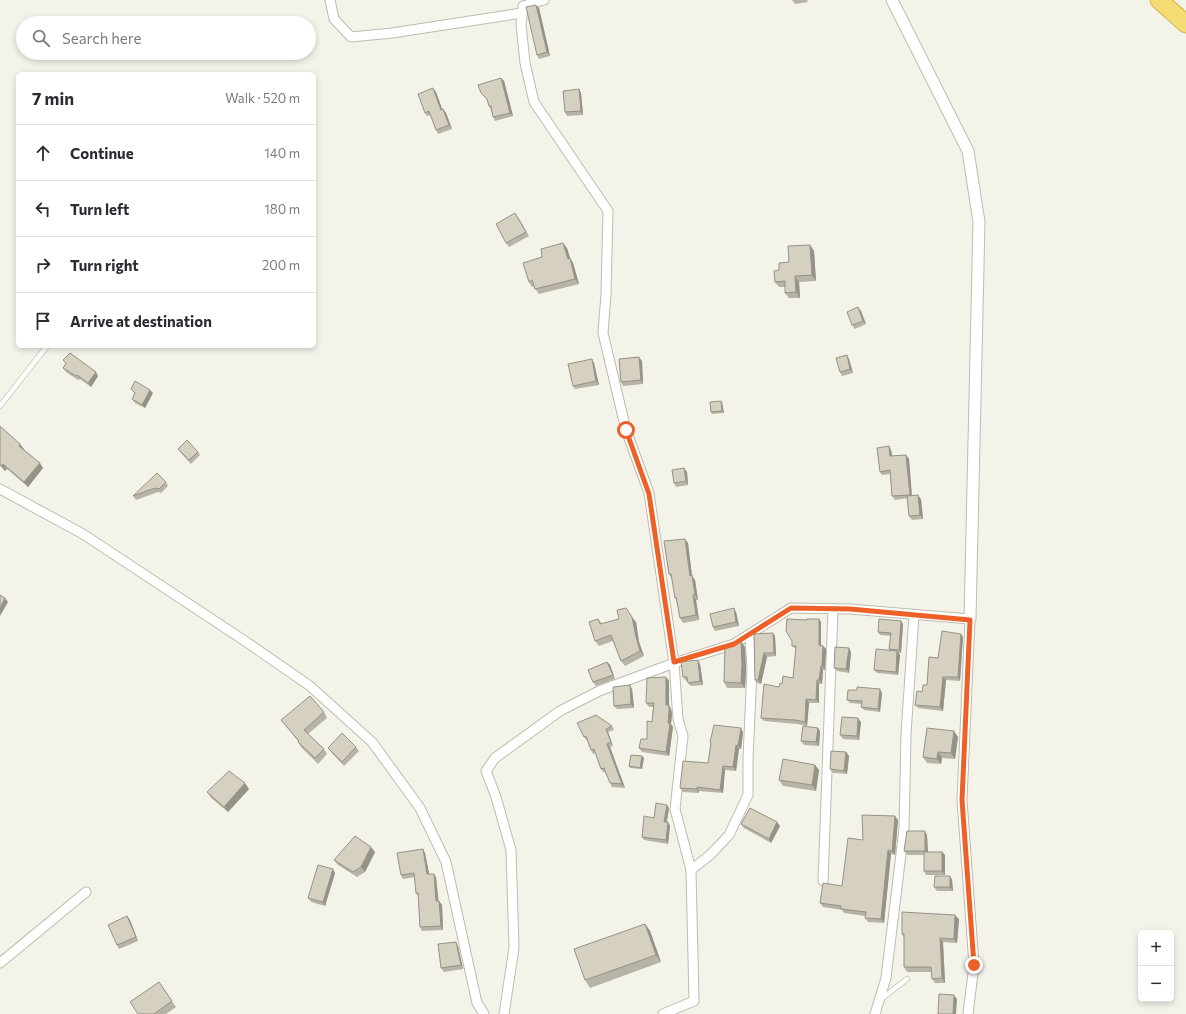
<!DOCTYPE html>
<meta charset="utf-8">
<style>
:root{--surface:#fff;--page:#f7f7f7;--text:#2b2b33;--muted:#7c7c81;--line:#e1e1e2}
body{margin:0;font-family:Commissioner,sans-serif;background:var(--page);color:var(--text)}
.controls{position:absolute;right:12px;bottom:12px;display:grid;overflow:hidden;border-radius:6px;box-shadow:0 2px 6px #0003}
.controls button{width:36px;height:36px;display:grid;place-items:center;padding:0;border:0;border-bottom:1px solid var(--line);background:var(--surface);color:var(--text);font:20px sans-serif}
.stop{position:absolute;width:12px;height:12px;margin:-9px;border:3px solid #ed6128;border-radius:50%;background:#fff}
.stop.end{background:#ed6128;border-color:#fff;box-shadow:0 1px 4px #0008}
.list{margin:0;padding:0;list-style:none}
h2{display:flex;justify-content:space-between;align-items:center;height:52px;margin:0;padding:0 16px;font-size:17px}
h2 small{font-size:13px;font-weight:400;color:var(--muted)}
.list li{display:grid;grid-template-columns:26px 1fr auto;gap:12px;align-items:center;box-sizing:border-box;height:56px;padding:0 16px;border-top:1px solid var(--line)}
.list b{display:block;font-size:15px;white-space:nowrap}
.list em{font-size:13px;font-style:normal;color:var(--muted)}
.icon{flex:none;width:22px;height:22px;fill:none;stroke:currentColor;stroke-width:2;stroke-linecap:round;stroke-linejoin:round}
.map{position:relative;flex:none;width:1186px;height:1014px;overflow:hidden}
.search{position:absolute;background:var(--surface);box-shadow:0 2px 6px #0003;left:16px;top:16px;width:300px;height:44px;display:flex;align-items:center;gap:10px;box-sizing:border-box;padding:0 14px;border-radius:22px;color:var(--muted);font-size:15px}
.panel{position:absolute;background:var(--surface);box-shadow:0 2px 6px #0003;left:16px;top:72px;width:300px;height:276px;border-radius:6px}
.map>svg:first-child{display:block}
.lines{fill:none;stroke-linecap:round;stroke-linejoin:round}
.service-casing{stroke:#bfbcad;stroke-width:6}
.minor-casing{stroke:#bfbcad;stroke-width:11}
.tertiary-casing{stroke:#bfbcad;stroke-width:13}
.motorway-casing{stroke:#d5b344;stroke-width:19}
.service{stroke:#fff;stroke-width:4.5}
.minor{stroke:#fff;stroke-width:9}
.tertiary{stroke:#fff;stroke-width:11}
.motorway{stroke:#f5dc74;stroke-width:17}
.wall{fill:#b7b3a5}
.shaded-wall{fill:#959286}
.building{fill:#d5d0c0;stroke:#959286}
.route{stroke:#ed6128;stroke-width:5}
</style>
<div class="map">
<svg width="1186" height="1014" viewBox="0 0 1186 1014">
<rect width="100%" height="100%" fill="#f4f3ea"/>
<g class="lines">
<defs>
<g id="service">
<polyline points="0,406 47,346"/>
<polyline points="880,1000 907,979"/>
</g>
<g id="minor">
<polyline points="330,0 334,19 351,37 392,33 522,13"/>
<polyline points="544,0 523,6 521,24 525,63 534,102 608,211 606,294 603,333 626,430 649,493 674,663 678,719 683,736 675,809 691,870 710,855 729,835 748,795 748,758 752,670 750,634"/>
<polyline points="0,489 83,534 248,643 310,686 372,742 420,808 446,862 477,1003 484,1014"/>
<polyline points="823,881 833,609"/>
<polyline points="0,963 86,892"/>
<polyline points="504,1014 514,948 511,850 496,797 486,771 495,758 560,711 599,691 674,663 734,644 791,608 850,609 970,619 962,800 974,965 968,1014"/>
<polyline points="663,1014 694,1001 691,870"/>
<polyline points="875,1014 886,978 904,829 906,734 914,615"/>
</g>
<polyline id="tertiary" points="892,0 968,151 979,222 970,619"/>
<polyline id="motorway" points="1159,0 1186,24"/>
</defs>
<use href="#service" class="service-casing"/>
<use href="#minor" class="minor-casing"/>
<use href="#tertiary" class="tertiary-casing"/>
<use href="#motorway" class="motorway-casing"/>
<use href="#service" class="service"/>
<use href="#minor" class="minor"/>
<use href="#tertiary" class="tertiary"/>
<use href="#motorway" class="motorway"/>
</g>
<g class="wall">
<polygon points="792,0 807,0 808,2 795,4"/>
<polygon points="539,8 550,56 539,59 537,55"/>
<polygon points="501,78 504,81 513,116 495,121 493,117 491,110 489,106 487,100 481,93"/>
<polygon points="579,89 581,93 583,115 567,116 565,112"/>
<polygon points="436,92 442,110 443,109 446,113 452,129 438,134 436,130 431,115 427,116 425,113"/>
<polygon points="518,217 529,236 509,247 506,243"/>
<polygon points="810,245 814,251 816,281 799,282 800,298 789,298 785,293 785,287 779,287 775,282 779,270"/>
<polygon points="567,248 570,258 573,263 579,284 539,294 535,289 534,286 532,287 529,282"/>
<polygon points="861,311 866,324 855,329 852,325"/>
<polygon points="849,359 853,373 842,376 840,372"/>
<polygon points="63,360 98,376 91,387 80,379 78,380 66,372 63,368 66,364"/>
<polygon points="642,361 643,384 623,386 621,382"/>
<polygon points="594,363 599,385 575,389 573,386"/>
<polygon points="131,389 153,393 145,408 135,403 132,399 135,394"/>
<polygon points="722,402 724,413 712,414 711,412"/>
<polygon points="0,426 43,468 28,487 7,469 5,471 0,466"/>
<polygon points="889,446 891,450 892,456 906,455 909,459 912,496 921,499 923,519 912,520 909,516 908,498 895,500 892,496 890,474 882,475 880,472"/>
<polygon points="178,449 198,452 200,455 191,464 180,452"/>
<polygon points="687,472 688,485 676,487 674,483"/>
<polygon points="166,482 168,486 161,493 158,492 136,500 133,496"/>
<polygon points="688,543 692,576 695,580 698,600 696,600 699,620 683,623 680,618 677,601 675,598 672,579 669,574"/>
<polygon points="736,612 739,626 715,631 713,627"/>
<polygon points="598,619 602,624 636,622 639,642 644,656 625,666 621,661 613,641 599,646 595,641"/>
<polygon points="821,622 821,645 823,646 826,649 825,670 823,670 822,684 819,684 819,703 809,703 807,726 797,724 764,721 761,718 779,687 782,684 793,678 796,649 792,646"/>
<polygon points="903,624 901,653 899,653 900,655 898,675 877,673 874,670 890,650 889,649 891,636 880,635 878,632"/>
<polygon points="754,634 775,636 776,656 767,657 761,684 757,683 755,680"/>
<polygon points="963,637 960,681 946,680 943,711 918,708 915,705 927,685 938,658"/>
<polygon points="745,647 746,670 745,688 727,688 724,682"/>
<polygon points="851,652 849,673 837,671 834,668"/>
<polygon points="607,662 610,665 615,679 596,686 593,682"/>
<polygon points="700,664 703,685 691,686 688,683 688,681 686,681 683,677"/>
<polygon points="666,677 669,681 669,705 671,709 672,714 671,724 673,727 669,756 642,752 639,748 647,739 652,722 653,707 649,707 646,703"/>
<polygon points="632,689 634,708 617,709 614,706"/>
<polygon points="882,693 880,712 864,710 861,707 862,704 850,703 847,700"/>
<polygon points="324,712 327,718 308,734 324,749 327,754 318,764 301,747 298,742 298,741 281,720"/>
<polygon points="861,722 859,740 843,739 840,735"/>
<polygon points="612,726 614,730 608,732 613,746 610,747 625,788 612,787 610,783 605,772 604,773 601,769 595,753 593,754 591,750 587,740 587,741 584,737"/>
<polygon points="820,731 819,746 804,745 801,741"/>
<polygon points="743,732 741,749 739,749 736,771 725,770 723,793 699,791 699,793 683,792 680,788 708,763 711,744 710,742"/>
<polygon points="958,737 955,759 942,758 941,764 927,763 923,757"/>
<polygon points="356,747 359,751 344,766 330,751 328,748"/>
<polygon points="846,752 849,756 847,774 833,773 830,769"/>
<polygon points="644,758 642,769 630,768 629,766"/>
<polygon points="815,765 819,770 816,791 783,786 779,780"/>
<polygon points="249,789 228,812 211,798 207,792"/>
<polygon points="669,808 667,822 670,826 668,844 644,840 642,837 654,818"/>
<polygon points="898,820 895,855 891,854 884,923 868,922 865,918 865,916 844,913 842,910 823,907 820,903 842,886 863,840"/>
<polygon points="777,822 780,826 771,843 744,828 741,824"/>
<polygon points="927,835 928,852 942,852 945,855 945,875 926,875 924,871 924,855 907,855 904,851"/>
<polygon points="423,849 425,853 429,874 436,877 438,901 439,901 442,905 443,930 422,931 420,927 418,896 416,893 415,877 403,879 401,875"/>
<polygon points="375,852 365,872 357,877 338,865 334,860"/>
<polygon points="333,869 335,873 325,906 311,902 308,898"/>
<polygon points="950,876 952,880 953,891 937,891 934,887"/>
<polygon points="127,916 130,920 138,941 119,949 117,945"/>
<polygon points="959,919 957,943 943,942 945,983 935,983 932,979 931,972 907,972 904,967 904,938 902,934"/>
<polygon points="645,924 650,931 661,962 590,988 585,980"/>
<polygon points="458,946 463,969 444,972 441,968"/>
<polygon points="159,982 176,1007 166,1014 138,1014"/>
</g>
<g class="shaded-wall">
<polygon points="536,5 539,8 550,56 547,52"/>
<polygon points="501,78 504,81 513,116 510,113"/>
<polygon points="433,88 436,92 444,114 441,110"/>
<polygon points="579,89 581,93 583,115 581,111"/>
<polygon points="443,109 446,113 452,129 449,125"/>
<polygon points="563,243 567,248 570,258 573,263 579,284 575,279 568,259"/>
<polygon points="810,245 814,251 816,281 812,275"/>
<polygon points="795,276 799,282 800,298 796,292"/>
<polygon points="858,307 861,311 866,324 863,321"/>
<polygon points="847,355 849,359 853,373 850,369"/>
<polygon points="639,357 642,361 643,384 641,380"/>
<polygon points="592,359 594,363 599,385 596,381"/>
<polygon points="96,372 98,376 91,387 88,383"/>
<polygon points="150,390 153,393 145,408 142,405"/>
<polygon points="721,401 722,402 724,413 722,411"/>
<polygon points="20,444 24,449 22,451 19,446"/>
<polygon points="889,446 891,450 893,460 890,456"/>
<polygon points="906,455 909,459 912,498 910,495"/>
<polygon points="40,463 43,468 28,487 24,482"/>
<polygon points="3,464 7,469 5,471 2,466"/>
<polygon points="684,468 687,472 688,485 686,481"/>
<polygon points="918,495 921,499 923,519 920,515"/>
<polygon points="685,539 688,543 692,576 695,580 698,600 695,595 690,576"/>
<polygon points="693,595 696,600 699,620 696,615"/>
<polygon points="5,598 8,602 0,616 0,608"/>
<polygon points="734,608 736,612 739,626 736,622"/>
<polygon points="632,617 636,622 639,642 644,656 640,651 636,637"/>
<polygon points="819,619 821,622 821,648 819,645"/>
<polygon points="901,621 903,624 901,653 899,650"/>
<polygon points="773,633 775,636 776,656 774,653"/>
<polygon points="961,634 963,637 960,681 958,677"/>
<polygon points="741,641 745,647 746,670 745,688 741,683"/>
<polygon points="823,646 826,649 825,670 822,666"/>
<polygon points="849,648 851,652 849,673 846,669"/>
<polygon points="897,651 900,655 898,675 896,672"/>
<polygon points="764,653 767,657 761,684 758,680"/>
<polygon points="698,660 700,664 703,685 700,681"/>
<polygon points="607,662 610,665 615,679 613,675"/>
<polygon points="821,666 823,670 822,684 819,680"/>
<polygon points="666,677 669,681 669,705 671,709 672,714 671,724 673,727 669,756 666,752 668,723 666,705"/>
<polygon points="943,677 946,680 943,711 940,707"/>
<polygon points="817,680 819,684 819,703 816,700"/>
<polygon points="630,685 632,689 634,708 631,704"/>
<polygon points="880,689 882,693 880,712 878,709"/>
<polygon points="806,699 809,703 807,726 805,722"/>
<polygon points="858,718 861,722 859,740 857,736"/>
<polygon points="741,728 743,732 741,749 738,746"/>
<polygon points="818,728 820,731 819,746 816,742"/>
<polygon points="606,729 608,732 613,746 611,742"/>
<polygon points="954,731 958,737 955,759 951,753"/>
<polygon points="607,744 610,747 625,788 622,784"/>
<polygon points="736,745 739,749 736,771 733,767"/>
<polygon points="846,752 849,756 847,774 844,771"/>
<polygon points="938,752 942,758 941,764 937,759"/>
<polygon points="642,756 644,758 642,769 640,768"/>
<polygon points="815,765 819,770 816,791 812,785"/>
<polygon points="723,766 725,770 723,793 720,790"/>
<polygon points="245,783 249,789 228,812 224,807"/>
<polygon points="697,787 699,791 699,793 697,789"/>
<polygon points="667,805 669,808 666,825 664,822"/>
<polygon points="895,816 898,820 895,855 892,851"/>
<polygon points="668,822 670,826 668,844 666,840"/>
<polygon points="777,822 780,826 771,843 769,839"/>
<polygon points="925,831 927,835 928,855 925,851"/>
<polygon points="371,847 375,852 365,872 361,867"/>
<polygon points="423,849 425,853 430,878 427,874"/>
<polygon points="888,850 891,854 884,923 881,919"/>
<polygon points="942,852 945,855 945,875 942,871"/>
<polygon points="333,869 335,873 325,906 323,902"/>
<polygon points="434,874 436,877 439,905 436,901"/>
<polygon points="950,876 952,880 953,891 950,887"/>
<polygon points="439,901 442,905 443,930 441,926"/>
<polygon points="955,915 959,919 957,943 954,939"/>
<polygon points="127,916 130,920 138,941 136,937"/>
<polygon points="645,924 650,931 661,962 656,955"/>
<polygon points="940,938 943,942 945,983 942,978"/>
<polygon points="456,942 458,946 463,969 461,965"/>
<polygon points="954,995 957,999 956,1014 953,1014"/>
</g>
<g class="building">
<polygon points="536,5 547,52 537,55 526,7"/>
<polygon points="501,78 510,113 493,117 491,106 489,106 487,99 481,93 478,85"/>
<polygon points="433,88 441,110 443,109 449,125 436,130 429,111 425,113 418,94"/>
<polygon points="579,89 581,111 565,112 563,91"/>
<polygon points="515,213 526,232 506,243 496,224"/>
<polygon points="563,243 568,259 570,258 575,279 535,289 532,280 529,282 523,263 542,257 541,249"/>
<polygon points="810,245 812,275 795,276 796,292 785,293 785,281 775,282 774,271 779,270 779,263 789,262 788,246"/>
<polygon points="858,307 863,321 852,325 847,312"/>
<polygon points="70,353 96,372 88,383 77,375 76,376 63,368 66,363 63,360"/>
<polygon points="847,355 850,369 840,372 836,358"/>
<polygon points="639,357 641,380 621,382 619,359"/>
<polygon points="592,359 596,381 573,386 568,364"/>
<polygon points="135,381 150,390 142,405 132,399 135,393 131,389"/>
<polygon points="721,401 722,411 711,412 710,402"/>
<polygon points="0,426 20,444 19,446 40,463 24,482 3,464 2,466 0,464"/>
<polygon points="187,440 198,452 189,460 178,449"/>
<polygon points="889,446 890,456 906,455 910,495 892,496 890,470 880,472 877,448"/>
<polygon points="684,468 686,481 674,483 672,470"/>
<polygon points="157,473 166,482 159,489 155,488 133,496"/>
<polygon points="918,495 920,515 909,516 907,496"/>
<polygon points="685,539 690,576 692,575 695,595 693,595 696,615 680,618 676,597 675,598 671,574 669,574 664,541"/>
<polygon points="0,595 5,598 0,608"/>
<polygon points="626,608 632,617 636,637 640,651 621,661 611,635 595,641 589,622 598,619 600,624 619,619 617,610"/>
<polygon points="734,608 736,622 713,627 710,614"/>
<polygon points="787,619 807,620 807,619 819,619 819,645 823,646 822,666 821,666 819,680 817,680 816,700 806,699 805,722 795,720 761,718 764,684 779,687 780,683 782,684 783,676 793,678 796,646 792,646 792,641 786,631"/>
<polygon points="879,619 901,621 899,650 889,649 891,633 878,632"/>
<polygon points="942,631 961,634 958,677 943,677 940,707 915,705 917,691 922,692 923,685 927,685 929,657 938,658"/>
<polygon points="773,633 774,653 764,653 758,680 755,680 754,634"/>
<polygon points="741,641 742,664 741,683 724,682 725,648"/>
<polygon points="835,647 849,648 846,669 834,668"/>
<polygon points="876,649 897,651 896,672 874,670"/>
<polygon points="698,660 700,681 688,683 687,677 683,677 681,662"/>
<polygon points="607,662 613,675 593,682 588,670"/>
<polygon points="666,677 666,705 669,705 669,711 668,723 670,724 666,752 639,748 641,739 647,739 647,721 652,722 654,703 646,703 647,678"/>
<polygon points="630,685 631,704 614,706 613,687"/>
<polygon points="857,687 880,689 878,709 861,707 862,701 847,700 848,690 857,690"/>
<polygon points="310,696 324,712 304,730 324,749 315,758 298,742 299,741 281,720"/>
<polygon points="596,715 612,726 606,729 611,742 607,744 622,784 610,783 604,768 601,769 594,749 591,750 586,736 584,737 577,723"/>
<polygon points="842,717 858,718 857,736 840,735"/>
<polygon points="714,725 741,728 738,746 736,745 733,767 723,766 720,790 697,787 697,789 680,788 683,761 708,763 711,743 710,742"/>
<polygon points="803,726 818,728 816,742 801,741"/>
<polygon points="927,728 954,731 951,753 938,752 937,759 923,757"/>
<polygon points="342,733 356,747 342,762 328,748"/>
<polygon points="831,751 846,752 844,771 830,769"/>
<polygon points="631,755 642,756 640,768 629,766"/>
<polygon points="783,759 815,765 812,785 779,780"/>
<polygon points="229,771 245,783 224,807 207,792"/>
<polygon points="656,803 667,805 664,822 668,822 666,840 642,837 644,816 654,818"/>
<polygon points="750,808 777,822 769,839 741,824"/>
<polygon points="862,815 895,816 892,851 888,850 881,919 865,918 866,912 841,909 841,906 820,903 823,883 842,886 848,838 863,840"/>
<polygon points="907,831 925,831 925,851 904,851"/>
<polygon points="355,836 371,847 361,867 353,872 334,860"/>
<polygon points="423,849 427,874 434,874 436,901 439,901 441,926 420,927 418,893 416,893 414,873 401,875 397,853"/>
<rect x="924" y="852" width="18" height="19"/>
<polygon points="318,865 333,869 323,902 308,898"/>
<polygon points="935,876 950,876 950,887 934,887"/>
<polygon points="902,912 955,915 954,939 940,938 942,978 932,979 931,967 904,967 904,934 902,934"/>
<polygon points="127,916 136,937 117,945 108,925"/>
<polygon points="645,924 656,955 585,980 574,949"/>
<polygon points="456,942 461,965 441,968 438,944"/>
<polygon points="159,982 172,1001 154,1014 138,1014 130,1002"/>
<polygon points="939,994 954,995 953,1014 938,1014"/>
</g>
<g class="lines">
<polyline class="route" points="626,430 649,494 674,662 734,644 791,608 850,609 970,620 962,800 974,965"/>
</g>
</svg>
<div class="controls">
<button>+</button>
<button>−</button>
</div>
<div class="stop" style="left:626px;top:430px"></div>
<div class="stop end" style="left:974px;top:965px"></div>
<div class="search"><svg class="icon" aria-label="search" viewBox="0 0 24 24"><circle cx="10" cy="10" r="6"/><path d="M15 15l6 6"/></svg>Search here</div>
<section class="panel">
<h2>7 min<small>Walk · 520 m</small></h2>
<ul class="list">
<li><svg class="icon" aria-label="ahead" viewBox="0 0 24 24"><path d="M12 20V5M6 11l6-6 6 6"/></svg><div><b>Continue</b></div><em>140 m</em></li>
<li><svg class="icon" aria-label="left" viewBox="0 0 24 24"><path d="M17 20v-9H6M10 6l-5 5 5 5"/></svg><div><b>Turn left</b></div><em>180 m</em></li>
<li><svg class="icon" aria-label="right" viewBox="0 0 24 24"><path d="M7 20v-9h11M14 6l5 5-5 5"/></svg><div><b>Turn right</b></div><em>200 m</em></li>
<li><svg class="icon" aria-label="arrive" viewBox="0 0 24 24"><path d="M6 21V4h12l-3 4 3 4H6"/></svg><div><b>Arrive at destination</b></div></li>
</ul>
</section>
</div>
